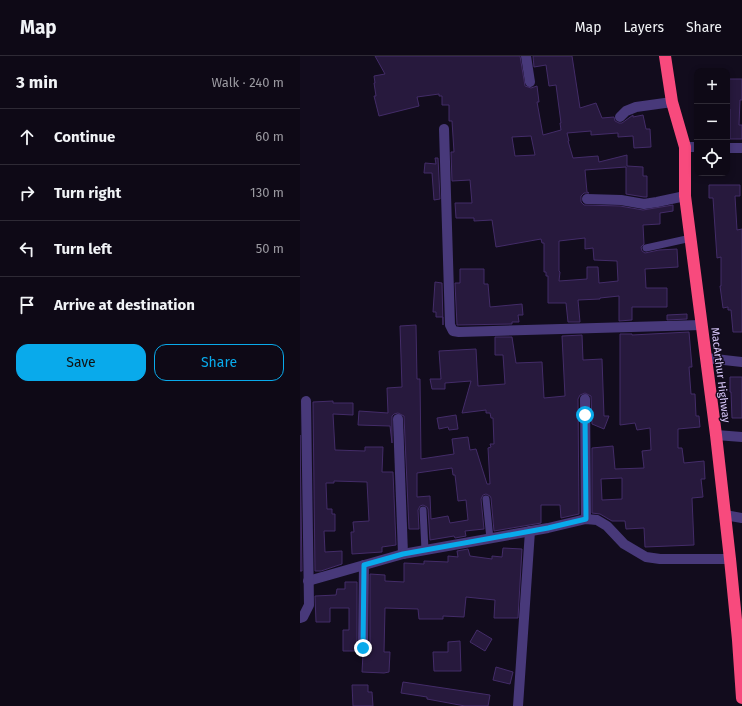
<!DOCTYPE html>
<meta charset="utf-8">
<style>
:root{--surface:#0e0916;--page:#1c1723;--text:#f1f3f6;--muted:#9b9aa1;--line:#2e2a35;--accent:#09aaeb}
body{margin:0;font-family:"Fira Sans",sans-serif;background:var(--page);color:var(--text)}
.controls{position:absolute;right:12px;top:12px;display:grid;overflow:hidden;border-radius:8px;box-shadow:0 2px 6px #0003}
.controls button{width:36px;height:36px;display:grid;place-items:center;padding:0;border:0;border-bottom:1px solid var(--line);background:var(--surface);color:var(--text);font:20px sans-serif}
.stop{position:absolute;width:12px;height:12px;margin:-9px;border:3px solid #09aaeb;border-radius:50%;background:#fff}
.stop.end{background:#09aaeb;border-color:#fff;box-shadow:0 1px 4px #0008}
.list{margin:0;padding:0;list-style:none}
h2{display:flex;justify-content:space-between;align-items:center;height:52px;margin:0;padding:0 16px;font-size:17px}
h2 small{font-size:13px;font-weight:400;color:var(--muted)}
.list li{display:grid;grid-template-columns:26px 1fr auto;gap:12px;align-items:center;box-sizing:border-box;height:56px;padding:0 16px;border-top:1px solid var(--line)}
.list b{display:block;font-size:15px;white-space:nowrap}
.list em{font-size:13px;font-style:normal;color:var(--muted)}
.actions{display:flex;gap:8px;padding:12px 16px}
.actions a{flex:1;padding:9px 0;border:1px solid var(--accent);border-radius:12px;text-align:center;font-size:14px;color:var(--accent)}
.actions .main{background:var(--accent);color:#111}
.icon{flex:none;width:22px;height:22px;fill:none;stroke:currentColor;stroke-width:2;stroke-linecap:round;stroke-linejoin:round}
.map{position:relative;flex:none;width:442px;height:650px;overflow:hidden}
header{display:flex;align-items:center;gap:24px;box-sizing:border-box;height:56px;padding:0 20px;background:var(--surface);border-bottom:1px solid var(--line)}
header strong{font-size:19px}
nav{display:flex;gap:22px;margin-inline-start:auto;font-size:14px}
main{display:flex}
aside{flex:1;background:var(--surface)}
.map>svg:first-child{display:block}
.building{fill:#27193d;stroke:#432c68;fill-rule:evenodd}
.lines{fill:none;stroke-linecap:round;stroke-linejoin:round}
.lane{stroke:#48397a;stroke-width:7}
.street{stroke:#48397a;stroke-width:10}
.highway{stroke:#f84a7d;stroke-width:12}
.route{stroke:#09aaeb;stroke-width:5}
.labels{text-anchor:middle;stroke-width:3;stroke-linejoin:round;paint-order:stroke}
.street-label{font-size:11px;fill:#dacafd;stroke:#120c1d}
</style>
<header>
<strong>Map</strong>
<nav><a>Map</a><a>Layers</a><a>Share</a></nav>
</header>
<main>
<aside>
<h2>3 min<small>Walk · 240 m</small></h2>
<ul class="list">
<li><svg class="icon" aria-label="ahead" viewBox="0 0 24 24"><path d="M12 20V5M6 11l6-6 6 6"/></svg><div><b>Continue</b></div><em>60 m</em></li>
<li><svg class="icon" aria-label="right" viewBox="0 0 24 24"><path d="M7 20v-9h11M14 6l5 5-5 5"/></svg><div><b>Turn right</b></div><em>130 m</em></li>
<li><svg class="icon" aria-label="left" viewBox="0 0 24 24"><path d="M17 20v-9H6M10 6l-5 5 5 5"/></svg><div><b>Turn left</b></div><em>50 m</em></li>
<li><svg class="icon" aria-label="arrive" viewBox="0 0 24 24"><path d="M6 21V4h12l-3 4 3 4H6"/></svg><div><b>Arrive at destination</b></div></li>
</ul>
<div class="actions"><a class="main">Save</a><a>Share</a></div>
</aside>
<div class="map">
<svg width="442" height="650" viewBox="0 0 442 650">
<rect width="100%" height="100%" fill="#120c1d"/>
<g class="building">
<path d="M75 0H220L225 30 231 32 237 30 239 46H237L243 79 261 74 260 67H261L256 29 249 30 246 9 234 11 233 0H272L280 52 296 47 302 62 314 61 315 65 319 67H322L333 59V61L343 59 346 73H350L351 91 334 92 333 80 318 81V77L291 79V75L267 77 269 85H268L273 102 298 100 299 106 327 99V110L343 111V120H347V141H344L326 138V111L285 114 287 136 289 137H284L281 140V146L284 149 320 150 343 154 373 149V155L360 157V168L343 169 344 188 341 191 342 195 345 197 359 194 377 193 378 211 345 213 346 232H367V251H332V264L319 265V240L300 242V243L278 244 280 266H268L266 247H248V220H246V216H244V187H242L241 183 196 191 192 164 174 165V162H156L155 147H172L170 124 152 125 151 96H154L152 65H149V49H142V40H139V38L117 41 119 50 79 60 74 40H76L74 27H75L74 20 85 18ZM231 80 235 99 215 100 212 81ZM285 182V193L293 192 294 204 317 205 318 225 299 227 298 211H287V223L259 225 260 216 259 215V185Z"/>
<polygon points="427,23 442,23 442,44 440,44 439,69 442,69 442,83 430,83 430,53 427,53"/>
<polygon points="135,102 138,102 140,143 134,144 132,117 124,117 125,107 136,108"/>
<polygon points="409,129 440,129 440,140 435,140 437,174 442,173 442,276 433,276 431,254 428,254 428,251 423,252 420,230 421,230 421,201 417,202 413,142 409,142"/>
<polygon points="160,213 184,213 184,228 188,228 190,251 222,248 223,259 218,259 219,266 212,266 212,268 157,269 155,227 160,227"/>
<polygon points="135,226 142,227 143,269 143,261 136,261 136,256 133,256"/>
<polygon points="387,258 387,263 367,264 367,259"/>
<path d="M116 269 117 323H120L121 403 154 398 152 383 168 381 170 394 176 393 187 428H190L188 392 191 391 190 388H194L193 362H191L190 357H186V354L162 357 171 325 145 327V333H132L130 323H141L139 295 176 293 178 330 205 328 203 299H195V281H212L216 307 242 306 244 342 265 340 262 280 282 279 283 304 302 303 304 360H309L304 373 292 368 291 340 285 337 280 339 278 343 279 458 261 462 260 449H241V467L194 475 191 442 190 440 186 438 183 439 181 443 184 473 165 475 166 480 155 482 154 480 130 484 128 453 127 451 123 449 120 450 118 454 119 473H109L104 360 98 357 94 358 92 360V387L90 370 58 369 59 355 88 357 87 332 102 331 100 270ZM152 412 153 419H155L158 445 166 444 168 464 150 467 148 460 131 463 130 440 117 441V417Z"/>
<path d="M389 276 392 311H389L391 338H395L396 360H399L400 371 378 373V392H382L384 407 404 405 405 423H401L403 441 392 442 394 489 345 491 344 472 326 473 325 465H312L300 458 292 457V392L313 390 315 413 344 412 342 395 351 394 350 372 337 374 335 367 320 369V278H332V279ZM322 422V443L302 444 301 423Z"/>
<polygon points="430,321 442,321 442,362 432,362 431,336 430,336"/>
<polygon points="33,345 33,347 53,347 53,359 33,358 35,394 65,395 65,391 83,391 82,416 93,416 96,489 82,491 82,496 52,498 51,476 54,476 53,466 69,465 67,426 34,425 34,427 26,427 27,453 32,453 32,458 35,458 35,475 24,475 25,496 42,495 42,508 21,515 15,515 13,346"/>
<polygon points="156,359 158,373 149,374 148,371 139,373 137,362"/>
<polygon points="0,379 2,515 0,515"/>
<polygon points="203,492 222,493 218,562 194,562 195,544 166,541 164,561 143,560 143,563 119,563 118,553 85,552 84,596 90,596 89,616 84,617 62,616 63,598 66,597 70,592 70,518 85,519 85,525 104,526 104,507 124,508 124,505 148,506 148,500 158,501 157,495 168,493 170,500 192,503 192,500 202,501"/>
<polygon points="45,526 57,526 57,595 43,595 43,574 49,574 49,552 30,552 30,566 16,566 15,540 36,539 37,533 45,533"/>
<polygon points="177,574 192,583 185,595 170,586"/>
<polygon points="160,585 161,615 134,615 133,596 148,596 148,586"/>
<polygon points="196,611 213,616 210,628 193,624"/>
<polygon points="103,626 190,639 188,650 165,650 127,643 127,641 101,637"/>
<polygon points="52,629 68,629 68,636 72,636 73,650 53,650"/>
</g>
<g class="lines">
<g class="lane">
<polyline points="346,192 391,182"/>
<polyline points="186,443 190,483"/>
<polyline points="123,454 125,494"/>
</g>
<g class="street">
<polyline points="226,0 230,26"/>
<polyline points="320,61 326,55 336,51 372,46"/>
<polyline points="144,73 150,269 153,275 159,276 402,269"/>
<polyline points="385,91 397,91"/>
<polyline points="427,92 442,92"/>
<polyline points="287,143 321,144 344,148 357,146 385,140"/>
<polyline points="406,302 442,306"/>
<polyline points="285,343 286,463"/>
<polyline points="98,363 103,498"/>
<polyline points="416,379 442,381"/>
<polyline points="425,459 442,462"/>
<polyline points="8,525 103,498 248,472 286,463 297,464 307,470 324,488 346,501 360,503 430,503"/>
<polyline points="0,562 3,561 9,549 6,345"/>
<polyline points="63,592 64,509"/>
<polyline points="218,650 230,475"/>
</g>
<polyline class="highway" points="365,0 372,46 385,91 385,140 416,379 430,503 438,584 442,642"/>
</g>
<g class="lines">
<polyline class="route" points="63,592 64,509 103,498 248,472 286,463 285,359"/>
</g>
<g class="labels">
<g class="street-label">
<text transform="translate(421 319) rotate(83)" y="4">MacArthur Highway</text>
</g>
</g>
</svg>
<div class="controls">
<button>+</button>
<button>−</button>
<button><svg class="icon" aria-label="locate" viewBox="0 0 24 24"><circle cx="12" cy="12" r="6"/><path d="M12 2v4M12 18v4M2 12h4M18 12h4"/></svg></button>
</div>
<div class="stop" style="left:285px;top:359px"></div>
<div class="stop end" style="left:63px;top:592px"></div>
</div>
</main>
